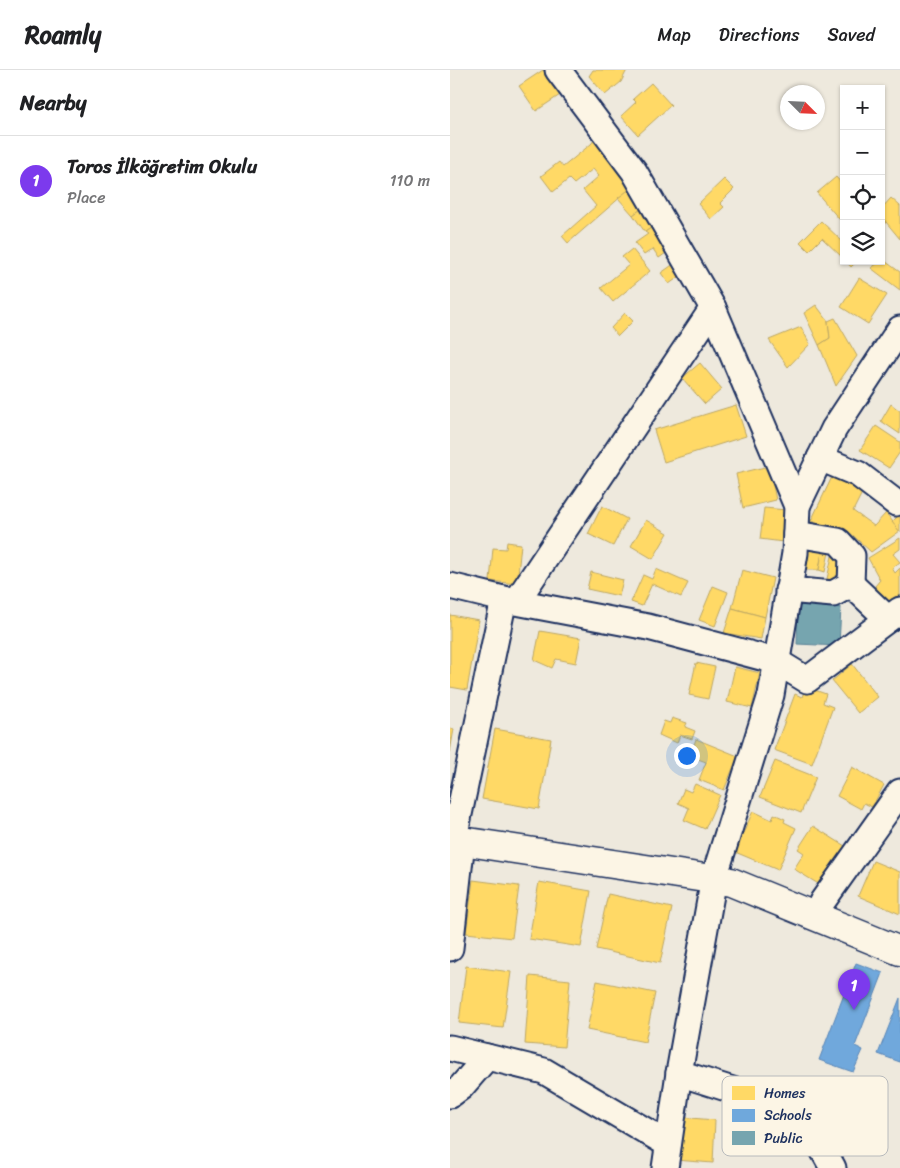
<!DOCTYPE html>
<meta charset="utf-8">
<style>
:root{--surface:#fff;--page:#f2f2f2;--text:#202124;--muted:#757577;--line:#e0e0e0;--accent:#7c3aed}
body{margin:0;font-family:Sriracha,sans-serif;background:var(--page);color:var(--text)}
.controls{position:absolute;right:15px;top:15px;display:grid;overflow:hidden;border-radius:0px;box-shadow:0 1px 4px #0004}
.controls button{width:45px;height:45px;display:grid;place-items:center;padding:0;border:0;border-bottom:1px solid var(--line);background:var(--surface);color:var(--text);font:25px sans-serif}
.compass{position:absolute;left:330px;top:15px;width:45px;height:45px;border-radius:50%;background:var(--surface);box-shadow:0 1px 4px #0004;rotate:114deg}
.you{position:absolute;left:236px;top:685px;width:18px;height:18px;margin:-12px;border:4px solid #fff;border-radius:50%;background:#1a73e8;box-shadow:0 0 0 8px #1a73e833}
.badge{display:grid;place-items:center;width:32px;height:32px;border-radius:50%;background:var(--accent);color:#fff;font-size:16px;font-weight:700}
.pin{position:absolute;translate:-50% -41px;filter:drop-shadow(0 1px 2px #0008)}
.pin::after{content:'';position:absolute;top:26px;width:18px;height:15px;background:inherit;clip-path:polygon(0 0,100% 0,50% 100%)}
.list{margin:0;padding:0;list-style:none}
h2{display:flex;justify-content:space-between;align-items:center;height:65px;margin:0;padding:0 20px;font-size:21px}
h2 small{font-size:16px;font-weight:400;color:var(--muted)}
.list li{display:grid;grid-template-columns:32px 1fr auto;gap:15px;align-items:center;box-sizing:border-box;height:90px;padding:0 20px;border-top:1px solid var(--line)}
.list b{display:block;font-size:19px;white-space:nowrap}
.list p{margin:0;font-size:16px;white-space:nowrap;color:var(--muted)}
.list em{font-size:16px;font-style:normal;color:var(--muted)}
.icon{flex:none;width:28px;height:28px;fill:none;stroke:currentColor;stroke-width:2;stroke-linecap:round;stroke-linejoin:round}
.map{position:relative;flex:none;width:450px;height:1098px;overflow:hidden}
header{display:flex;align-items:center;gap:30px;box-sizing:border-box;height:70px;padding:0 25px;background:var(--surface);border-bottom:1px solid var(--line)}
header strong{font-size:24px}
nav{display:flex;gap:28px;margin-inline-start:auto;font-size:18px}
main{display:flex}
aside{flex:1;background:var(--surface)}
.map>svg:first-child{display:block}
.homes{fill:#ffd966;stroke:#bba664}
.schools{fill:#6fa8dc;stroke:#5684b6}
.public{fill:#76a5af;stroke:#5b8297}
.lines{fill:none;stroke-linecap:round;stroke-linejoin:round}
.minor-casing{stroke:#1b2f5e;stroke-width:29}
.major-casing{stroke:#1b2f5e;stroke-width:31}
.minor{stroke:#fcf5e5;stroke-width:25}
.major{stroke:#fcf5e5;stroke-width:28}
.key{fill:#fcf5e5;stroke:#b8babc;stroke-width:1}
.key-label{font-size:14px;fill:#1b2f5e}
</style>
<header>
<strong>Roamly</strong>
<nav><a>Map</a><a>Directions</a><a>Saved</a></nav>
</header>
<main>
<aside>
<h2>Nearby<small></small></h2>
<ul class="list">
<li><span class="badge">1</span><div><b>Toros İlköğretim Okulu</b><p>Place</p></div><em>110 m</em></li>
</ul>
</aside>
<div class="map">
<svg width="450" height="1098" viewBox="0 0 450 1098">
<rect width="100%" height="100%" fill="#eee9dd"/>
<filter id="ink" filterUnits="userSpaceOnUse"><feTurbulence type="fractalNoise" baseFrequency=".02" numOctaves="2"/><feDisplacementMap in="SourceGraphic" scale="10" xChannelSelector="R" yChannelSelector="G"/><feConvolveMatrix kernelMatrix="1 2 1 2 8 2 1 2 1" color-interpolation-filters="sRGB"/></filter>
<g filter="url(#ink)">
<g class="homes">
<polygon points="93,0 110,25 86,41 69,16"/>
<polygon points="143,0 177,0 171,12 155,25 139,6"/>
<polygon points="201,13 221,35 188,65 171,46 186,32 183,29"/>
<polygon points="145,69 181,118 118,173 112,166 146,136 133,120 149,106 143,99 124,114 119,109 103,122 91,106 109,92 113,97 141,74"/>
<polygon points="386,107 394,116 394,147 390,150 367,123"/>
<polygon points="274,109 284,119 270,133 274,137 261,149 248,134"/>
<polygon points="181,118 194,137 183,145 168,128"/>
<polygon points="441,128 450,136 450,169 431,146 431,139"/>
<polygon points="194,137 207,154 195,162 183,145"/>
<polygon points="431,146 436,152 431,158"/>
<polygon points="371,151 394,173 394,189 372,168 359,181 350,172"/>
<polygon points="207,154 223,178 209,188 203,179 194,185 185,173 198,164 195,162"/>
<polygon points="182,179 200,201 163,232 151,218 179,195 172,187"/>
<polygon points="432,189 450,202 450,220 421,198 431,191"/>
<polygon points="228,191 236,202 219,214 211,203"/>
<polygon points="396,191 407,191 401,197"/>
<polygon points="409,208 437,225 418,254 391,237"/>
<polygon points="366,235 378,251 380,268 369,275 354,243"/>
<polygon points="175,243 183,251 168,266 161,258"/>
<polygon points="385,248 407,286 386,316 369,275 380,268 378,251"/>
<polygon points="351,257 360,274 338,297 319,270"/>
<polygon points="250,293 272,319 255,334 232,308"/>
<polygon points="441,334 450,341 450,364 431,351"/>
<polygon points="286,335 296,366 214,392 204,360"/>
<polygon points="426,356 450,372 450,382 439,398 410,380"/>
<polygon points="319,396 326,430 293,438 286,404"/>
<polygon points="382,407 413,421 403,441 424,456 436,443 450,461 421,482 397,460 389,465 383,460 361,451"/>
<polygon points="152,436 177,449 163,476 138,464"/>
<polygon points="314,438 337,440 333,472 310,469"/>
<polygon points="450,444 450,462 442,452"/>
<polygon points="196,450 218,463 203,489 181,476"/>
<polygon points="450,468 450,479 443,484 450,492 442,498 445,503 450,498 450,530 447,532 434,530 425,516 430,510 418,488"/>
<polygon points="57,472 71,474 67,514 40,511 43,478 56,479"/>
<polygon points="356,478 372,482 369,500 354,500"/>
<polygon points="372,482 379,482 375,502 369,500"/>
<polygon points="382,486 393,488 389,511 377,509"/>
<polygon points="206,499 238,513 231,527 202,514 192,536 181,532 193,505 202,509"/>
<polygon points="292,500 323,508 315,547 282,538"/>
<polygon points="141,502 173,510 169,526 137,519"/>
<polygon points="263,516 278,522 265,556 249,550"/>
<polygon points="282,538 315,547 311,569 274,563"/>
<polygon points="0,545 29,550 17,620 0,617"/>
<polygon points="90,561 131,568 126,593 106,589 102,598 84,590"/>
<polygon points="246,593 265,597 258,629 239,625"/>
<polygon points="402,594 428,627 408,643 382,611"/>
<polygon points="285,597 310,603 302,638 277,632"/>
<polygon points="356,617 376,624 373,633 383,637 362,694 324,680 345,624 352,627"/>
<polygon points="222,648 237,653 235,657 245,661 242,669 230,665 227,673 209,665 214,651 220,653"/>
<polygon points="0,658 4,659 0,682"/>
<polygon points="45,659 101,669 89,739 32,729"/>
<polygon points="246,669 288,686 274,720 249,710 256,692 240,686"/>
<polygon points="325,691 366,707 351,743 310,727"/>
<polygon points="402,697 434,715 422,737 414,733 411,739 387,726"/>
<polygon points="245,714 270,725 255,759 234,750 239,738 228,733 234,719 241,722"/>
<polygon points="303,741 322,750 324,744 335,749 334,752 346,758 328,800 285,782"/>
<polygon points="363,756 395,776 370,815 344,799 354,783 348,779"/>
<polygon points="423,791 450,802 450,844 408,826"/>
<polygon points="23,810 69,816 62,868 16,863"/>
<polygon points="89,812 141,821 131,877 79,869"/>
<polygon points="158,824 222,838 210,893 146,879"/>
<polygon points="16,896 61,902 53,958 9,953"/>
<polygon points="80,906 120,910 114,977 75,974"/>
<polygon points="147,911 205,923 195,972 137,960"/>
<polygon points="228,1047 265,1050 263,1093 225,1090"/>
</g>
<g class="schools">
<polygon points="406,893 433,903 405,976 413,980 403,1002 369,990"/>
<polygon points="450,928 450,992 428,984"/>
</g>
<polygon class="public" points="348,535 391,537 389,576 347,574"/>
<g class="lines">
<defs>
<g id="minor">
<polyline points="108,0 184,101 263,238 347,436 345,483 321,625 264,808 229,1003 215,1098"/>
<polyline points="370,388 408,404 446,433"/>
<polyline points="347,436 384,359 450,259"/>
<polyline points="401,514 438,549"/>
<polyline points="0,516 66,532 198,557 326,591 357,610 450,540"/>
<polyline points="338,520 383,524 401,514 402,486 388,471 346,464"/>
<polyline points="66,532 263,238"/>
<polyline points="7,754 54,529"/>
<polyline points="372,832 450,722"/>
<polyline points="0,878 12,771"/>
<polyline points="0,978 94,1001 218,1074"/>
<polyline points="229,1003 352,1042 383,1098"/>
<polyline points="0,1025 11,1017 37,987"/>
</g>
<polyline id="major" points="0,771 12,771 281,812 450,881"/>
</defs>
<use href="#minor" class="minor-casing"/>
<use href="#major" class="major-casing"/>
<use href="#minor" class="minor"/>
<use href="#major" class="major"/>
</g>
</g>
<rect x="272" y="1006" width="166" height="80" rx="8" class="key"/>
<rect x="282" y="1016" width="23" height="14" fill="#ffd966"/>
<rect x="282" y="1039" width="23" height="13" fill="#6fa8dc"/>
<rect x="282" y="1061" width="23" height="14" fill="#76a5af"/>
<g class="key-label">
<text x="314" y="1028">Homes</text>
<text x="314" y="1050">Schools</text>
<text x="314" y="1073">Public</text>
</g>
</svg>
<div class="controls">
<button>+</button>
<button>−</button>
<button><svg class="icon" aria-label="locate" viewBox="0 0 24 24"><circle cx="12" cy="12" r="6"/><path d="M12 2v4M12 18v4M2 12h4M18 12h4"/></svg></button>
<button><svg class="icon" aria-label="layers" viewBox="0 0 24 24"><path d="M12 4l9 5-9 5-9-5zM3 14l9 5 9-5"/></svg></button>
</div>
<svg class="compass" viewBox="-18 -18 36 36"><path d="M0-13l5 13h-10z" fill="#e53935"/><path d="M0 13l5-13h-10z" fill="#757577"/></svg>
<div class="you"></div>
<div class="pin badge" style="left:404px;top:940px">1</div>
</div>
</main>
